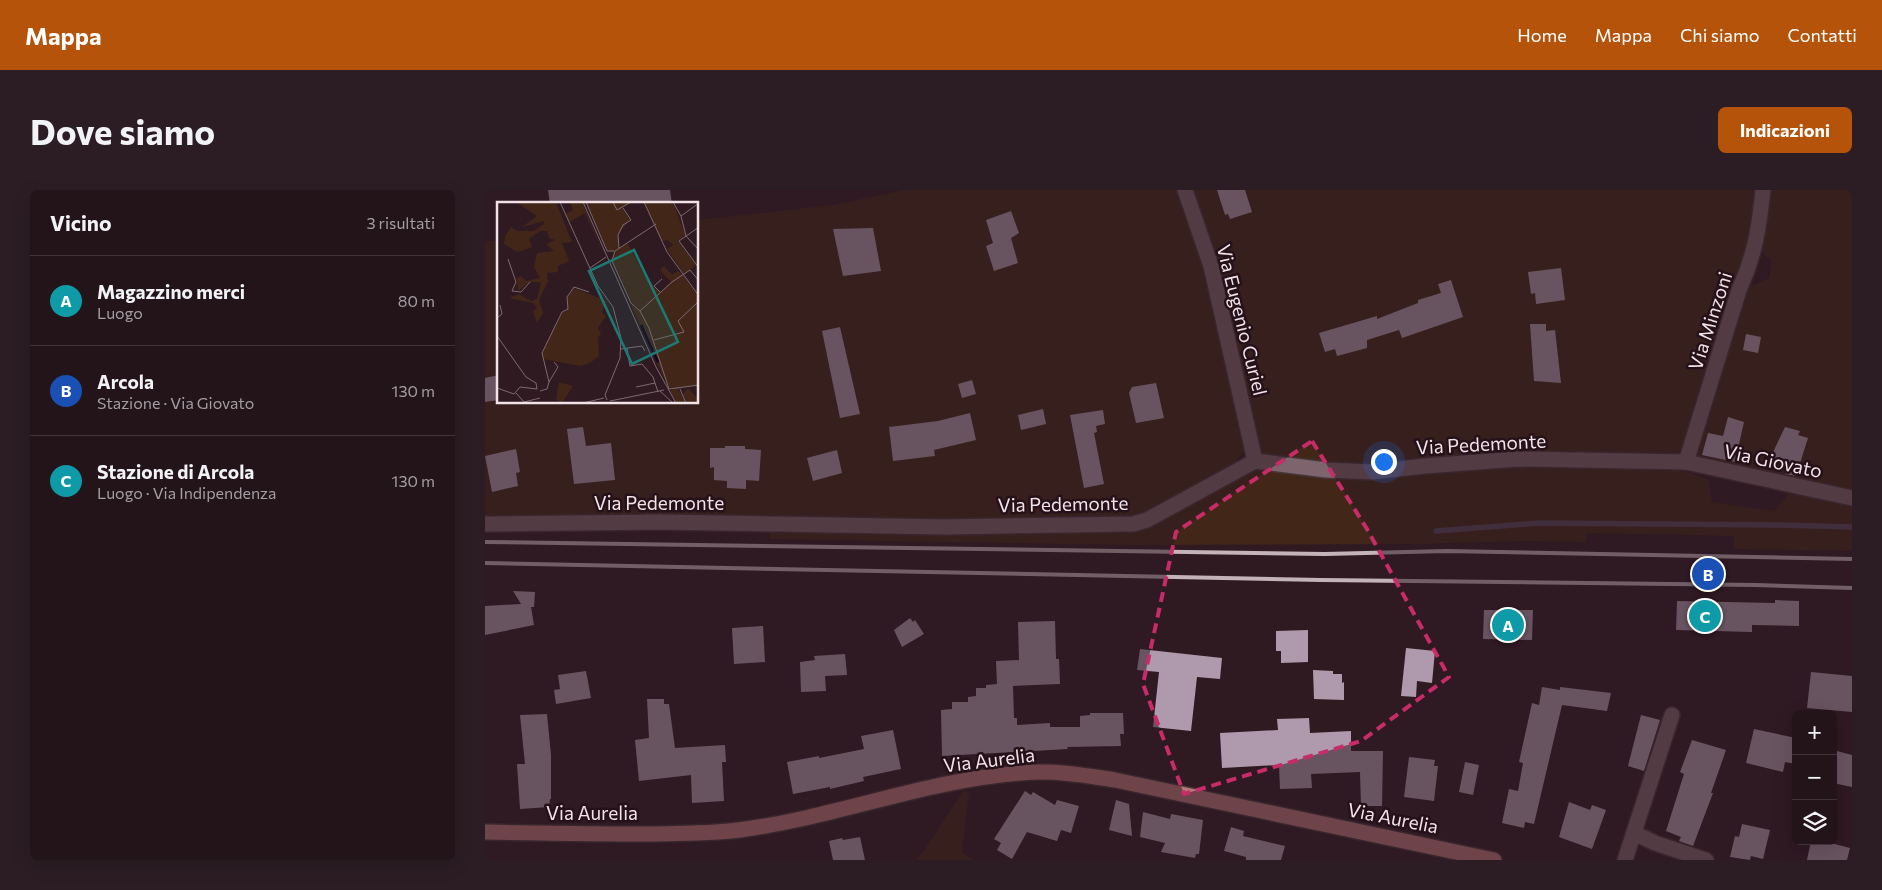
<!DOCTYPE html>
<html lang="it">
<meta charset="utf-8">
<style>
:root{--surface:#23141a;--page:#2b1d23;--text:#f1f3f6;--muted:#a39ea2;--line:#403339;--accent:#b45309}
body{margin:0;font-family:Commissioner,sans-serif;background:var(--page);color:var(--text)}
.controls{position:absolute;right:15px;bottom:15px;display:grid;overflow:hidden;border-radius:8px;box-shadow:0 5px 20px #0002}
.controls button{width:45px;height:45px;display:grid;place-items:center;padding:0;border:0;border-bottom:1px solid var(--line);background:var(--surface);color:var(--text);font:25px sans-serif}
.you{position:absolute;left:898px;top:271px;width:18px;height:18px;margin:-12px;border:4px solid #fff;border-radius:50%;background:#1a73e8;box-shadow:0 0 0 8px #1a73e833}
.badge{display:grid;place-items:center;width:32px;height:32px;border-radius:50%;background:var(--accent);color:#fff;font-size:16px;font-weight:700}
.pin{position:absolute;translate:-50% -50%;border:2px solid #fff;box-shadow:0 1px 5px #0006}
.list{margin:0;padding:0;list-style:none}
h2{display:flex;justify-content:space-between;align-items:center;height:65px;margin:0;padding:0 20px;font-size:21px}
h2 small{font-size:16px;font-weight:400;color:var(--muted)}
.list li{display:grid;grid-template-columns:32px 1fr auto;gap:15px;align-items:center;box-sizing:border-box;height:90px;padding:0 20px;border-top:1px solid var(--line)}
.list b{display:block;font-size:19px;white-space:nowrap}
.list p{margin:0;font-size:16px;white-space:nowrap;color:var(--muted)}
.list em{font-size:16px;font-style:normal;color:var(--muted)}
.icon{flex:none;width:28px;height:28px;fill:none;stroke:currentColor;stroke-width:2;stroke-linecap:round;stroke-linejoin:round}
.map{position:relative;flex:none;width:1367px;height:670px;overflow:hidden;border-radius:8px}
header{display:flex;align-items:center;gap:30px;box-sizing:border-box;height:70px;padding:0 25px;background:var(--accent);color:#fff}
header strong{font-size:24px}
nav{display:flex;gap:28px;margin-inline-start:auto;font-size:18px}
.intro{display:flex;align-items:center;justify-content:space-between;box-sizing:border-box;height:120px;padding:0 30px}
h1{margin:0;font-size:35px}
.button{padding:12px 22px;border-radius:8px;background:var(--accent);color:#fff;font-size:18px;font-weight:700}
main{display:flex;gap:30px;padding:0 30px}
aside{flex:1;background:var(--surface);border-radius:8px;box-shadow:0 5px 20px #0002}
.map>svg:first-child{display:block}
.green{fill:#422719}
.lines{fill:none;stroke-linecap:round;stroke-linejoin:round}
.stream{stroke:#56485e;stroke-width:5.5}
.building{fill:#ae9aac}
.minor-casing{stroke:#46363b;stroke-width:18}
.major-casing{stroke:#46363b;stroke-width:18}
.minor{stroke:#7e646d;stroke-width:15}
.major{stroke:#ba777a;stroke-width:15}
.rail{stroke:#c4b3b9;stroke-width:4}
.marked{fill:none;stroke:#c72c69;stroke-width:4;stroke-dasharray:10 6;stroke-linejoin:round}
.labels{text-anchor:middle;stroke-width:5;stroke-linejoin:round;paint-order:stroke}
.street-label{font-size:19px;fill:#f1e2e7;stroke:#251119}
.inset-river{fill:none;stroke:#140623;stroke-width:2.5}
.inset-road{fill:none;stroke:#7d6a71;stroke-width:1}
.view{fill:#1a7b74;fill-opacity:0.15;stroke:#1a7b74;stroke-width:2.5}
.inset-edge{fill:none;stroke:#f1e2e7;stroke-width:2.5}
</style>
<header>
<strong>Mappa</strong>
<nav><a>Home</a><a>Mappa</a><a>Chi siamo</a><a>Contatti</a></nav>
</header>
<div class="intro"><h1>Dove siamo</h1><a class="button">Indicazioni</a></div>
<main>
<aside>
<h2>Vicino<small>3 risultati</small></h2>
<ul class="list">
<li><span class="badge" style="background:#0f9aa8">A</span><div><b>Magazzino merci</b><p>Luogo</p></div><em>80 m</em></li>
<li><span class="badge" style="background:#1a4fb4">B</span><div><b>Arcola</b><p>Stazione · Via Giovato</p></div><em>130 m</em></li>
<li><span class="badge" style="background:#0f9aa8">C</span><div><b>Stazione di Arcola</b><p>Luogo · Via Indipendenza</p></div><em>130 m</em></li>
</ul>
</aside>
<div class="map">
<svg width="1367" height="670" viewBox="0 0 1367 670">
<rect width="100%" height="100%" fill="#2f1a22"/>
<g class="green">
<polygon points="420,0 693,0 722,78 762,257 743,281 662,323 648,328 524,330 0,328 0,51 14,51 14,212 212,212 213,30 348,15"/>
<polygon points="703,0 1276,0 1271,43 1199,270 887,279 773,268"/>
<polygon points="1281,0 1367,0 1367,305 1205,270 1256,101 1284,88 1287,71 1273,59"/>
<polygon points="1033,273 1191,277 1224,290 1227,312 1289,321 1307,300 1367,313 1367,361 1249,359 1249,346 1102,343 1101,352 1040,351 934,354 643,355 285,349 285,338 644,340 773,276"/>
<polygon points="478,601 484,602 477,662 488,670 430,670 438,662"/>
</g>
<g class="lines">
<polyline class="stream" points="951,341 1054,333 1296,335 1367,337"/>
</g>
<g class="building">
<polygon points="63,0 185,0 187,14 65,14"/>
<polygon points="732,0 760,0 767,22 745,29 743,24 740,25"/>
<polygon points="526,21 534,43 526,48 533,73 509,81 501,56 508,53 501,30"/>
<polygon points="388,38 396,81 358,86 348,39"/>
<polygon points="1076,78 1080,110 1051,114 1050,103 1046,104 1043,82"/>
<polygon points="966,90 978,127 917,148 914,140 882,150 882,158 852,166 850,159 840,162 834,143 892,126 892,129 933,113 933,110 956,103 953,94"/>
<polygon points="1045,134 1061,134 1061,141 1070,140 1076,193 1049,191"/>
<polygon points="355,137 375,224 355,228 337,141"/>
<polygon points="1261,144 1276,147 1273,163 1258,160"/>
<polygon points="14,185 14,210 0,212 0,188"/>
<polygon points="487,190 491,204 477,208 473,194"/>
<polygon points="671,193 679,228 651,233 644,203 647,197"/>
<polygon points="558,219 561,234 536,240 533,225"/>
<polygon points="618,220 620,234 611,236 612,242 609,243 619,294 599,298 585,225"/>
<polygon points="485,223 491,250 449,260 450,266 408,271 404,237 453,231"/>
<polygon points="1243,227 1259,232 1250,272 1217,265 1223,243 1238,246"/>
<polygon points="98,237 101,256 126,253 130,290 89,294 82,239"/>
<polygon points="1300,237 1315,241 1313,245 1323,248 1311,286 1300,284 1301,275 1287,271 1289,260"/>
<polygon points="240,256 260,256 260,259 276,260 274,291 261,290 261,299 242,298 242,291 229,290 229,277 225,278 225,258 240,258"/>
<polygon points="31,259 35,282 31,283 33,296 7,302 0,266"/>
<polygon points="352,260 357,283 328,291 322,268"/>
<polygon points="28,401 50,402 49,417 46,417 49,435 0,445 0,416 36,414"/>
<polygon points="1290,410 1314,411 1314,436 1267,435 1267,442 1191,440 1192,411 1290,413"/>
<polygon points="999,420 1048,420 1047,450 998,449"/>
<polygon points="425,428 428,432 430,430 439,444 417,457 409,440"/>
<polygon points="570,431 571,469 574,469 575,494 528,496 529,528 532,528 532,535 565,533 565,537 595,537 595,526 605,525 605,523 638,523 639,544 635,544 636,556 582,557 583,559 457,566 456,520 467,519 467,512 483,512 483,507 491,506 491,498 501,498 501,495 512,494 511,471 534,470 533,432"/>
<polygon points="278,436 280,472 249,474 247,438"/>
<polygon points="823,440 823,472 796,473 796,461 791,461 791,441"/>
<polygon points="921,458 950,461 947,493 932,491 931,507 916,506"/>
<polygon points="655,459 737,468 735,489 712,487 706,541 668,537 674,482 652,480"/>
<polygon points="360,464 362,485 340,486 341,501 316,502 315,472 330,470 329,466"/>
<polygon points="828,480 848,481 848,484 857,484 857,493 859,492 859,510 829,509"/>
<polygon points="101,481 106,508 71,514 69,500 75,499 73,485"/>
<polygon points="1326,482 1367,486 1367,522 1322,518"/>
<polygon points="1057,497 1075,500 1075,497 1126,503 1122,521 1077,515 1049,634 1040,632 1039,638 1017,633 1024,599 1033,601 1038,573 1034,572 1047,513 1054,515"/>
<polygon points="162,509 179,509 179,514 184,514 190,558 240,555 241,572 237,572 239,611 207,613 206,585 154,591 150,550 164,548"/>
<polygon points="62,524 66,565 66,609 65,609 64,617 35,619 32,574 40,574 35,525"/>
<polygon points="1156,525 1175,530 1159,581 1143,576"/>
<polygon points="824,528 825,543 866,541 866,561 898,561 897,616 876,616 875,582 826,584 827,598 795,599 794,575 737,578 735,543 793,540 792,529"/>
<polygon points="1269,539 1311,548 1311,574 1300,572 1298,582 1261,573"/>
<polygon points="408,540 416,579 378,587 379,591 345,599 345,597 308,604 302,572 334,566 334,568 379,559 376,546"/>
<polygon points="1207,550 1241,560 1226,603 1228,603 1208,656 1194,651 1196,647 1181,641 1199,584 1195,582"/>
<polygon points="1348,560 1367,565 1367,597 1348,593"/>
<polygon points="924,567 950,570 949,576 953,576 949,611 919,607"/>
<polygon points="980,572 994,575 988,605 974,602"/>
<polygon points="540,601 546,605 548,602 570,615 572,610 594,616 586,643 576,640 572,651 542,642 527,669 512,660 516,653 509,649"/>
<polygon points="631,610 644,614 647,646 624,640"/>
<polygon points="1084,612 1105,620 1107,615 1121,620 1107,659 1074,647"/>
<polygon points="658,622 685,629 686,624 718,630 714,664 711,664 710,668 676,662 680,653 655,647"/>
<polygon points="1257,634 1285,640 1278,669 1266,666 1265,670 1245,667 1250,646 1254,647"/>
<polygon points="746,637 759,641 758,646 800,656 796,670 761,670 761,667 739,661"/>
<polygon points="375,647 380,670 348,670 344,651 357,648 358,650"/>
<polygon points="1326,651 1338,651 1365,658 1362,670 1322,670"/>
</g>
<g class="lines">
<defs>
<g id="minor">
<polyline points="700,0 726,76 770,271"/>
<path d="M1201 272 1254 100C1270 65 1274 38 1278 0"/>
<polyline points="0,334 176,332 459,337 648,334 662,330 770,271 841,280 887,282 940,276 1033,269 1201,272 1367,308"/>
<polyline points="1149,643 1170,653 1221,670"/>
<polyline points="1140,670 1187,525"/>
</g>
<path id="major" d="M0 642C56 643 111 644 167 644 198 643 230 644 261 639 354 626 443 590 536 583 568 580 599 585 630 590L1009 670"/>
</defs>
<use href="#minor" class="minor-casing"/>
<use href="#major" class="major-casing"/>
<use href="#minor" class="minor"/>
<use href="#major" class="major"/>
<g class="rail">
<polyline points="0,352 840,364 962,361 1367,369"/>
<polyline points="0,373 836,390 1271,395 1367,398"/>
</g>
</g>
<path d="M0 0H1367V670H0ZM827 251 882 339 964 487 876 551 699 604 658 494 691 342Z" fill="#2f1a22" fill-opacity=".55" fill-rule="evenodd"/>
<path class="marked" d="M827 251 882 339 964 487 876 551 699 604 658 494 691 342Z"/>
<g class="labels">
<g class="street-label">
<text transform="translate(757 130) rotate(76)" y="7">Via Eugenio Curiel</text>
<text transform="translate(1225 131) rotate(-72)" y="7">Via Minzoni</text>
<text transform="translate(996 254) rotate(-3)" y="7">Via Pedemonte</text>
<text transform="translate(1288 271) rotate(12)" y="7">Via Giovato</text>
<text x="174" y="320">Via Pedemonte</text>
<text transform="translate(578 314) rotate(-1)" y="7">Via Pedemonte</text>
<text transform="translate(504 570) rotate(-7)" y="7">Via Aurelia</text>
<text x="107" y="630">Via Aurelia</text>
<text transform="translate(908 628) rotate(11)" y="7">Via Aurelia</text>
</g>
</g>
<g transform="translate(12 12)">
<rect width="201" height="201" fill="#2f1a22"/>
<path d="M19 0H59L75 40 65 41 72 59 61 64V70L50 71 51 79 42 98 46 111 40 121 36 110 40 106 36 101 12 96 22 92 34 99 40 97 44 80H32L21 89 20 76 24 74 29 79 43 76 37 65 40 51 57 49 49 42 58 38 52 36 50 29H43L32 37 35 45 21 50 7 42 8 34 14 25 20 29H37L47 22V19L25 25 40 14ZM73 0H85L108 55 88 11 73 20 69 12 76 8ZM89 0H133L125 6 133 18 121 32 122 46 130 41 147 72 163 91 174 80 163 68 167 64 175 73 181 69 186 73 201 94V183L181 187 189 201H180L174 191 173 188 179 187 173 186 166 174 123 78 136 104 142 107 136 102 115 58 119 49H111ZM147 0H175L178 6 188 33 181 39 199 63 187 72 170 47 176 43 171 38 165 39ZM77 86 112 100 108 101 105 111 109 114 101 126 104 132 101 135 102 154 93 161 83 164 46 157 45 151 66 110 70 109 71 94ZM62 180 76 184 65 201 59 197ZM191 186 201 197V201H190L186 192Z" fill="#422719"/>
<path class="inset-river" d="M144 123 161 160"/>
<path class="inset-road" d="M63 0 101 84 116 105 124 136 123 156 108 193 110 198M86 0 159 165 179 201M89 0 110 49H117M116 0 120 8 134 0M147 0 170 50 202 94M176 0 184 14M202 1 184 14 189 34 202 48M202 25 182 39 202 66M122 46 121 33 126 23 134 18 126 6M118 49 115 59 134 101 143 109 152 126 172 187 202 183M118 49 159 22M11 57 19 80 15 89 24 90 33 80M93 66 109 55M164 91 157 84 165 77M143 109 175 80 193 68 202 79M0 116 5 112 3 103M0 134 29 175 39 181 40 187M157 138 187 130 181 119 202 99M130 146 133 164 145 162 156 175 161 190M124 147 145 144 148 149M52 180 61 165 57 160M139 185 158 181M0 186 17 192 23 185 40 187M183 187 189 201M43 189 50 187 52 180 45 151 65 110 71 107 70 95 77 85 92 90M163 189 176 201M19 191 27 200 43 196M113 199 167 188M86 201 107 196"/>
<path class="view" d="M137 48 181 140 135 162 92 69Z"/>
<rect width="201" height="201" class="inset-edge"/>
</g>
</svg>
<div class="controls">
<button>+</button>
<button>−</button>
<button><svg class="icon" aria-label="layers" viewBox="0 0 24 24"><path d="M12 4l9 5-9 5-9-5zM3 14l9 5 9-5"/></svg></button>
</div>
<div class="you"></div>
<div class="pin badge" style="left:1023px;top:435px;background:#0f9aa8">A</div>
<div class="pin badge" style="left:1223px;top:384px;background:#1a4fb4">B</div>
<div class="pin badge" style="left:1220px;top:426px;background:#0f9aa8">C</div>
</div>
</main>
